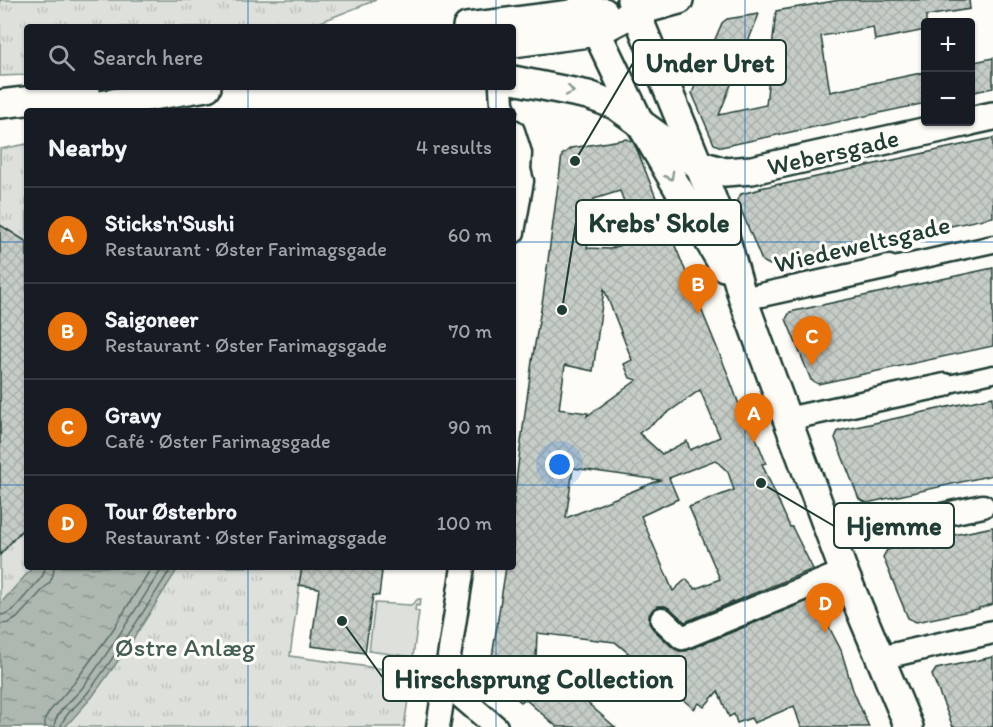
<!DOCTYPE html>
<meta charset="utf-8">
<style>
:root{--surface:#171b24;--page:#20242c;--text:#f1f3f6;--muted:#9ea1a6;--line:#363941;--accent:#1f6fb2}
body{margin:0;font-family:Itim,sans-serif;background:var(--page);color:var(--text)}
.controls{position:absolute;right:18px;top:18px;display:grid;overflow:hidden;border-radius:6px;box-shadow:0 2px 4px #0004}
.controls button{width:54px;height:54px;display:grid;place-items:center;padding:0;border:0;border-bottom:2px solid var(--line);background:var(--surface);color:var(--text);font:30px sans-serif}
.you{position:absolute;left:560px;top:465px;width:21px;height:21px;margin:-15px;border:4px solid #fff;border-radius:50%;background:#1a73e8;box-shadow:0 0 0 9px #1a73e833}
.badge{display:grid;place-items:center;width:39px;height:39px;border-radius:50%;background:var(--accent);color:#fff;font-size:20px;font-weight:700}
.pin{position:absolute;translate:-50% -50px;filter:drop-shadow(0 2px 3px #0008)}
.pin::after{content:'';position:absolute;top:32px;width:21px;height:18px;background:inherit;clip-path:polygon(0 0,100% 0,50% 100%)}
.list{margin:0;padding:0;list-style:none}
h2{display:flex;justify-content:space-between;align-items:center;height:78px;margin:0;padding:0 24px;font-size:26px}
h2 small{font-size:20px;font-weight:400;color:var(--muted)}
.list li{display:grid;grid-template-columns:39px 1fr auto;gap:18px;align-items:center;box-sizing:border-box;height:96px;padding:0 24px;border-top:2px solid var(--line)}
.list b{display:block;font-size:22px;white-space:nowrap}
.list p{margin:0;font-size:20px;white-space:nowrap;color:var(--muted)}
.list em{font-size:20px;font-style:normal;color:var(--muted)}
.icon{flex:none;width:33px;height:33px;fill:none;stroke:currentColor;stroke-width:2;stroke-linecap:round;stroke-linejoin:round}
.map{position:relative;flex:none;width:993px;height:727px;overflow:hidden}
.search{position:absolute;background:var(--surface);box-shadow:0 2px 4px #0004;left:24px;top:24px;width:492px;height:66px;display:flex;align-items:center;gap:15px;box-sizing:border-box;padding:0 21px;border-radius:6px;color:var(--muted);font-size:22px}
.panel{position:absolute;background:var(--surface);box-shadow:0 2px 4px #0004;left:24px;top:108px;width:492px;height:462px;border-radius:6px}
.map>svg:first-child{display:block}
.grass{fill:#dde0db;stroke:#7e8e88;stroke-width:1.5}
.park{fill:url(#park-tufts);stroke:#7e8e88;stroke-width:1.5}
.water{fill:url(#water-ripples);stroke:#75877f;stroke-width:1.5}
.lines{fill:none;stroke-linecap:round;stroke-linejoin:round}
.shore{stroke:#586e66;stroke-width:1.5}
.building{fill:url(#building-cross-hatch);stroke:#1f3d34;stroke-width:1.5;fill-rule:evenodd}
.pedestrian-casing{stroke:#1f3d34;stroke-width:21}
.minor-casing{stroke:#1f3d34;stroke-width:27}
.tertiary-casing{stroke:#1f3d34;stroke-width:32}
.pedestrian{stroke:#fdfcf7;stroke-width:16}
.minor{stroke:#fdfcf7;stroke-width:22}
.tertiary{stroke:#fdfcf7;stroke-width:27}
.oneway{stroke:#8e9c96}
.grid{fill:none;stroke:#1f6fb2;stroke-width:1.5;stroke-opacity:0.55}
.labels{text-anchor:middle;stroke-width:6;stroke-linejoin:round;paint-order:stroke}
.street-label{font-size:26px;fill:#1f3d34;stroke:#fdfcf7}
.park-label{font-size:26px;fill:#455e55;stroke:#fdfcf7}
.leader{fill:none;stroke:#1f3d34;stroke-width:2}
.callout-dot{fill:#1f3d34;stroke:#fdfcf7;stroke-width:2}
.callout{fill:#fdfcf7;stroke:#1f3d34;stroke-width:2}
.callout-label{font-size:27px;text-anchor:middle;font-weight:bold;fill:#1f3d34}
</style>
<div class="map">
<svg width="993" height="727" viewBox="0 0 993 727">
<defs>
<pattern id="park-tufts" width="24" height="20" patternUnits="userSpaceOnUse" patternTransform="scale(1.5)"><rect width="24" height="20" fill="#dde0db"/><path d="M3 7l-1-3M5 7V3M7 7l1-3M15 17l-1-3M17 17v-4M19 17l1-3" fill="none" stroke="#bdc1bd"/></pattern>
<pattern id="water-ripples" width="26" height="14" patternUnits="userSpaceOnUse" patternTransform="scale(1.5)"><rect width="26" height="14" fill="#aeb8b1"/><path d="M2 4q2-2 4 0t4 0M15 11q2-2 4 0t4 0" fill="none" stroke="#8d9791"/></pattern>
<pattern id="building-cross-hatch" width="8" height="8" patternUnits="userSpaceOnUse" patternTransform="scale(1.5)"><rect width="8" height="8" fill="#c6cdc7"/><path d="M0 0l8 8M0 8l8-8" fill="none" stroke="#aab1ac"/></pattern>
</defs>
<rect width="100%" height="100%" fill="#fdfcf7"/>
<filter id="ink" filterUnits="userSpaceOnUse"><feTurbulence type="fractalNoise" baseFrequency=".0167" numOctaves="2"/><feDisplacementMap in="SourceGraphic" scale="12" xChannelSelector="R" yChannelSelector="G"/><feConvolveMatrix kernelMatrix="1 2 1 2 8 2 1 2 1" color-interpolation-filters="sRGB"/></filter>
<g filter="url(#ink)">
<polygon class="grass" points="418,599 421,599 419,606 416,605 415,610 419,612 413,657 369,651 375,603 411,605"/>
<g class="park">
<polygon points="0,0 376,0 308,27 27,27 27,75 0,76"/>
<polygon points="27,144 27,567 302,567 290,656 412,673 404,727 0,727 0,149"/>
</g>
<polygon class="water" points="33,567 179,567 130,644 92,697 65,727 0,727 0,604"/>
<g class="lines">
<g class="shore">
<polyline points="0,615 7,614 13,610 41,578 44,573 45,567"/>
<polyline points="0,624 9,623 17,618 50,582 53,575 54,567"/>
<polyline points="45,727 45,719 49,712 74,683 112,631 152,567"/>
<path d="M54 727C55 711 74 699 83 687 112 648 137 607 163 567"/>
<path d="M61 727C62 716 82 701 89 691 119 651 145 609 172 567"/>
</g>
</g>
<g class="building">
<polygon points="840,0 969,0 970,9 926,16 926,30 875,40 873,27 821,36 830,92 926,72 926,103 721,147 714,144 692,93 722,23 727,19 759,14 719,115 766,105 776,11"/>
<polygon points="993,58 993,88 970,93 970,63"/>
<polygon points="993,138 993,217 770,265 762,261 737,200 741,194 761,189 760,188 780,184 780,185"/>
<path d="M627 139 633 142 638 152 669 231 727 372 746 423H750L766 463 762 464 790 527H792L813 569 685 622 671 609 665 606H658L653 609 649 615V623L653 629 673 648 679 651H686L808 601 827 611 831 622 829 627 841 650 853 690 869 727H801L794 706 754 723 751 718 737 723 734 714 729 717 718 691 704 707 699 703 694 709 615 642 537 633 536 658 615 727H557L525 699 521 702 493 679 490 670 506 567H513V509L518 465 532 361 543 298 562 155 571 148ZM620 191 638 238 610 249 587 248 594 199ZM604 289 632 360 624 364 630 378 637 380 587 416 588 413 559 409 565 365 593 371ZM700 390 720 437 690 450 687 441 662 454 639 433ZM715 460 728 472 734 490 689 507 720 579 695 589 686 579 673 591 641 516 678 499 669 478ZM573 468 660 480 566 518Z"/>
<polygon points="0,225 27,242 27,524 0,555"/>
<polygon points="993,268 993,346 818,384 811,380 786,319 790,312"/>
<polygon points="993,397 993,475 867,503 859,499 835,438 838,431"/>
<polygon points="993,527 993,604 979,608 979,609 916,622 908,618 883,557 887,550 934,538 934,539"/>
<polygon points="302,567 377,567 377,570 382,571 379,596 373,595 365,653 311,646 319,588 299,585"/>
<polygon points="993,657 993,727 953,727 932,675 936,669"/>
</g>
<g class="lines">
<defs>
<g id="pedestrian">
<polyline points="889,267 993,244"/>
<polyline points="945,385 993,374"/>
</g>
<g id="minor">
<polyline points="501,87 502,104 505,111"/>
<polyline points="513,131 520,153 519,170 522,181 513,232"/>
<polyline points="743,299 889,267"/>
<polyline points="787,419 945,385"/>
<polyline points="832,539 983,506"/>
<polyline points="662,619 682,638 844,572"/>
<polyline points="880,658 993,632"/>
<polyline points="445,683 496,727"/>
<polyline points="438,727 463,567"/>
</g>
<g id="tertiary">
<polyline points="583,0 587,12 641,125 724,267"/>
<polyline points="631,0 710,193 721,222 743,299 787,419 844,572 909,727"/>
<polyline points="467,27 587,12 604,12"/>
<polyline points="513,43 597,32 635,12 679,0"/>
<polyline points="513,80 588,95 615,105 697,164 725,172 752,170 968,122"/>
<polyline points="0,104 42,99 86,91"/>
<polyline points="64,111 207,87"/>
<polyline points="970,121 993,116"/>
</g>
</defs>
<use href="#pedestrian" class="pedestrian-casing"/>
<use href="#minor" class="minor-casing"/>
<use href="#tertiary" class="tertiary-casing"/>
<use href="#pedestrian" class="pedestrian"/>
<use href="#minor" class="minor"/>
<use href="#tertiary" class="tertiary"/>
</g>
<defs><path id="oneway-chevron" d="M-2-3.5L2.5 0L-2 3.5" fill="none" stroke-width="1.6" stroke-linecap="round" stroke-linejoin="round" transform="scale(1.5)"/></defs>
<g class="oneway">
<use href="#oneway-chevron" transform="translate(570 91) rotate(12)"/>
<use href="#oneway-chevron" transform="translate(670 176) rotate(61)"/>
</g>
</g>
<path class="grid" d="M248 0V27M496 0V27M745 0V727M248 87V111M496 87V111M0 242H27M513 242H993M0 485H27M513 485H993M248 567V727M496 567V727"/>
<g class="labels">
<g class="street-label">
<text transform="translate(833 152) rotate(-13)" y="9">Webersgade</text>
<text transform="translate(862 244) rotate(-13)" y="9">Wiedeweltsgade</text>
</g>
<g class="park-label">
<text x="185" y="656">Østre Anlæg</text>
</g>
</g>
<path class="leader" d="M575 161L633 63M562 310L576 222M761 483L834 526M342 621L383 678"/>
<g class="callout-dot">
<circle cx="575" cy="161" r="6"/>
<circle cx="562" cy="310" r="6"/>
<circle cx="761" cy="483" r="6"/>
<circle cx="342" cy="621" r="6"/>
</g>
<g class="callout">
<rect x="633" y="40" width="153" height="45" rx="6"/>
<rect x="576" y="200" width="165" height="45" rx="6"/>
<rect x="834" y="503" width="120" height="45" rx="6"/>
<rect x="383" y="656" width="303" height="45" rx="6"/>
</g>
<g class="callout-label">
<text x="710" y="72">Under Uret</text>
<text x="659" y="232">Krebs' Skole</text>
<text x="894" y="535">Hjemme</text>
<text x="534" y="688">Hirschsprung Collection</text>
</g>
</svg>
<div class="controls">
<button>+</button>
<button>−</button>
</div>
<div class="you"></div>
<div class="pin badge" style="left:754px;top:443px;background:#e8710a">A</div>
<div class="pin badge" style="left:698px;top:314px;background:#e8710a">B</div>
<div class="pin badge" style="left:812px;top:366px;background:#e8710a">C</div>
<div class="pin badge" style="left:825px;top:633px;background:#e8710a">D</div>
<div class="search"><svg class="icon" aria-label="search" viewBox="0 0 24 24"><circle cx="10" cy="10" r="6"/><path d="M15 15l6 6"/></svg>Search here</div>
<section class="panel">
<h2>Nearby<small>4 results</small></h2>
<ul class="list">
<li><span class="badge" style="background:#e8710a">A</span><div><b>Sticks'n'Sushi</b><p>Restaurant · Øster Farimagsgade</p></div><em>60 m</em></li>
<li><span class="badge" style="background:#e8710a">B</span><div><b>Saigoneer</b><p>Restaurant · Øster Farimagsgade</p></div><em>70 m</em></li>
<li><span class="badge" style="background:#e8710a">C</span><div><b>Gravy</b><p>Café · Øster Farimagsgade</p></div><em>90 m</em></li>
<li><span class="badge" style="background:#e8710a">D</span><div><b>Tour Østerbro</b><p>Restaurant · Øster Farimagsgade</p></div><em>100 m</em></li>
</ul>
</section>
</div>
